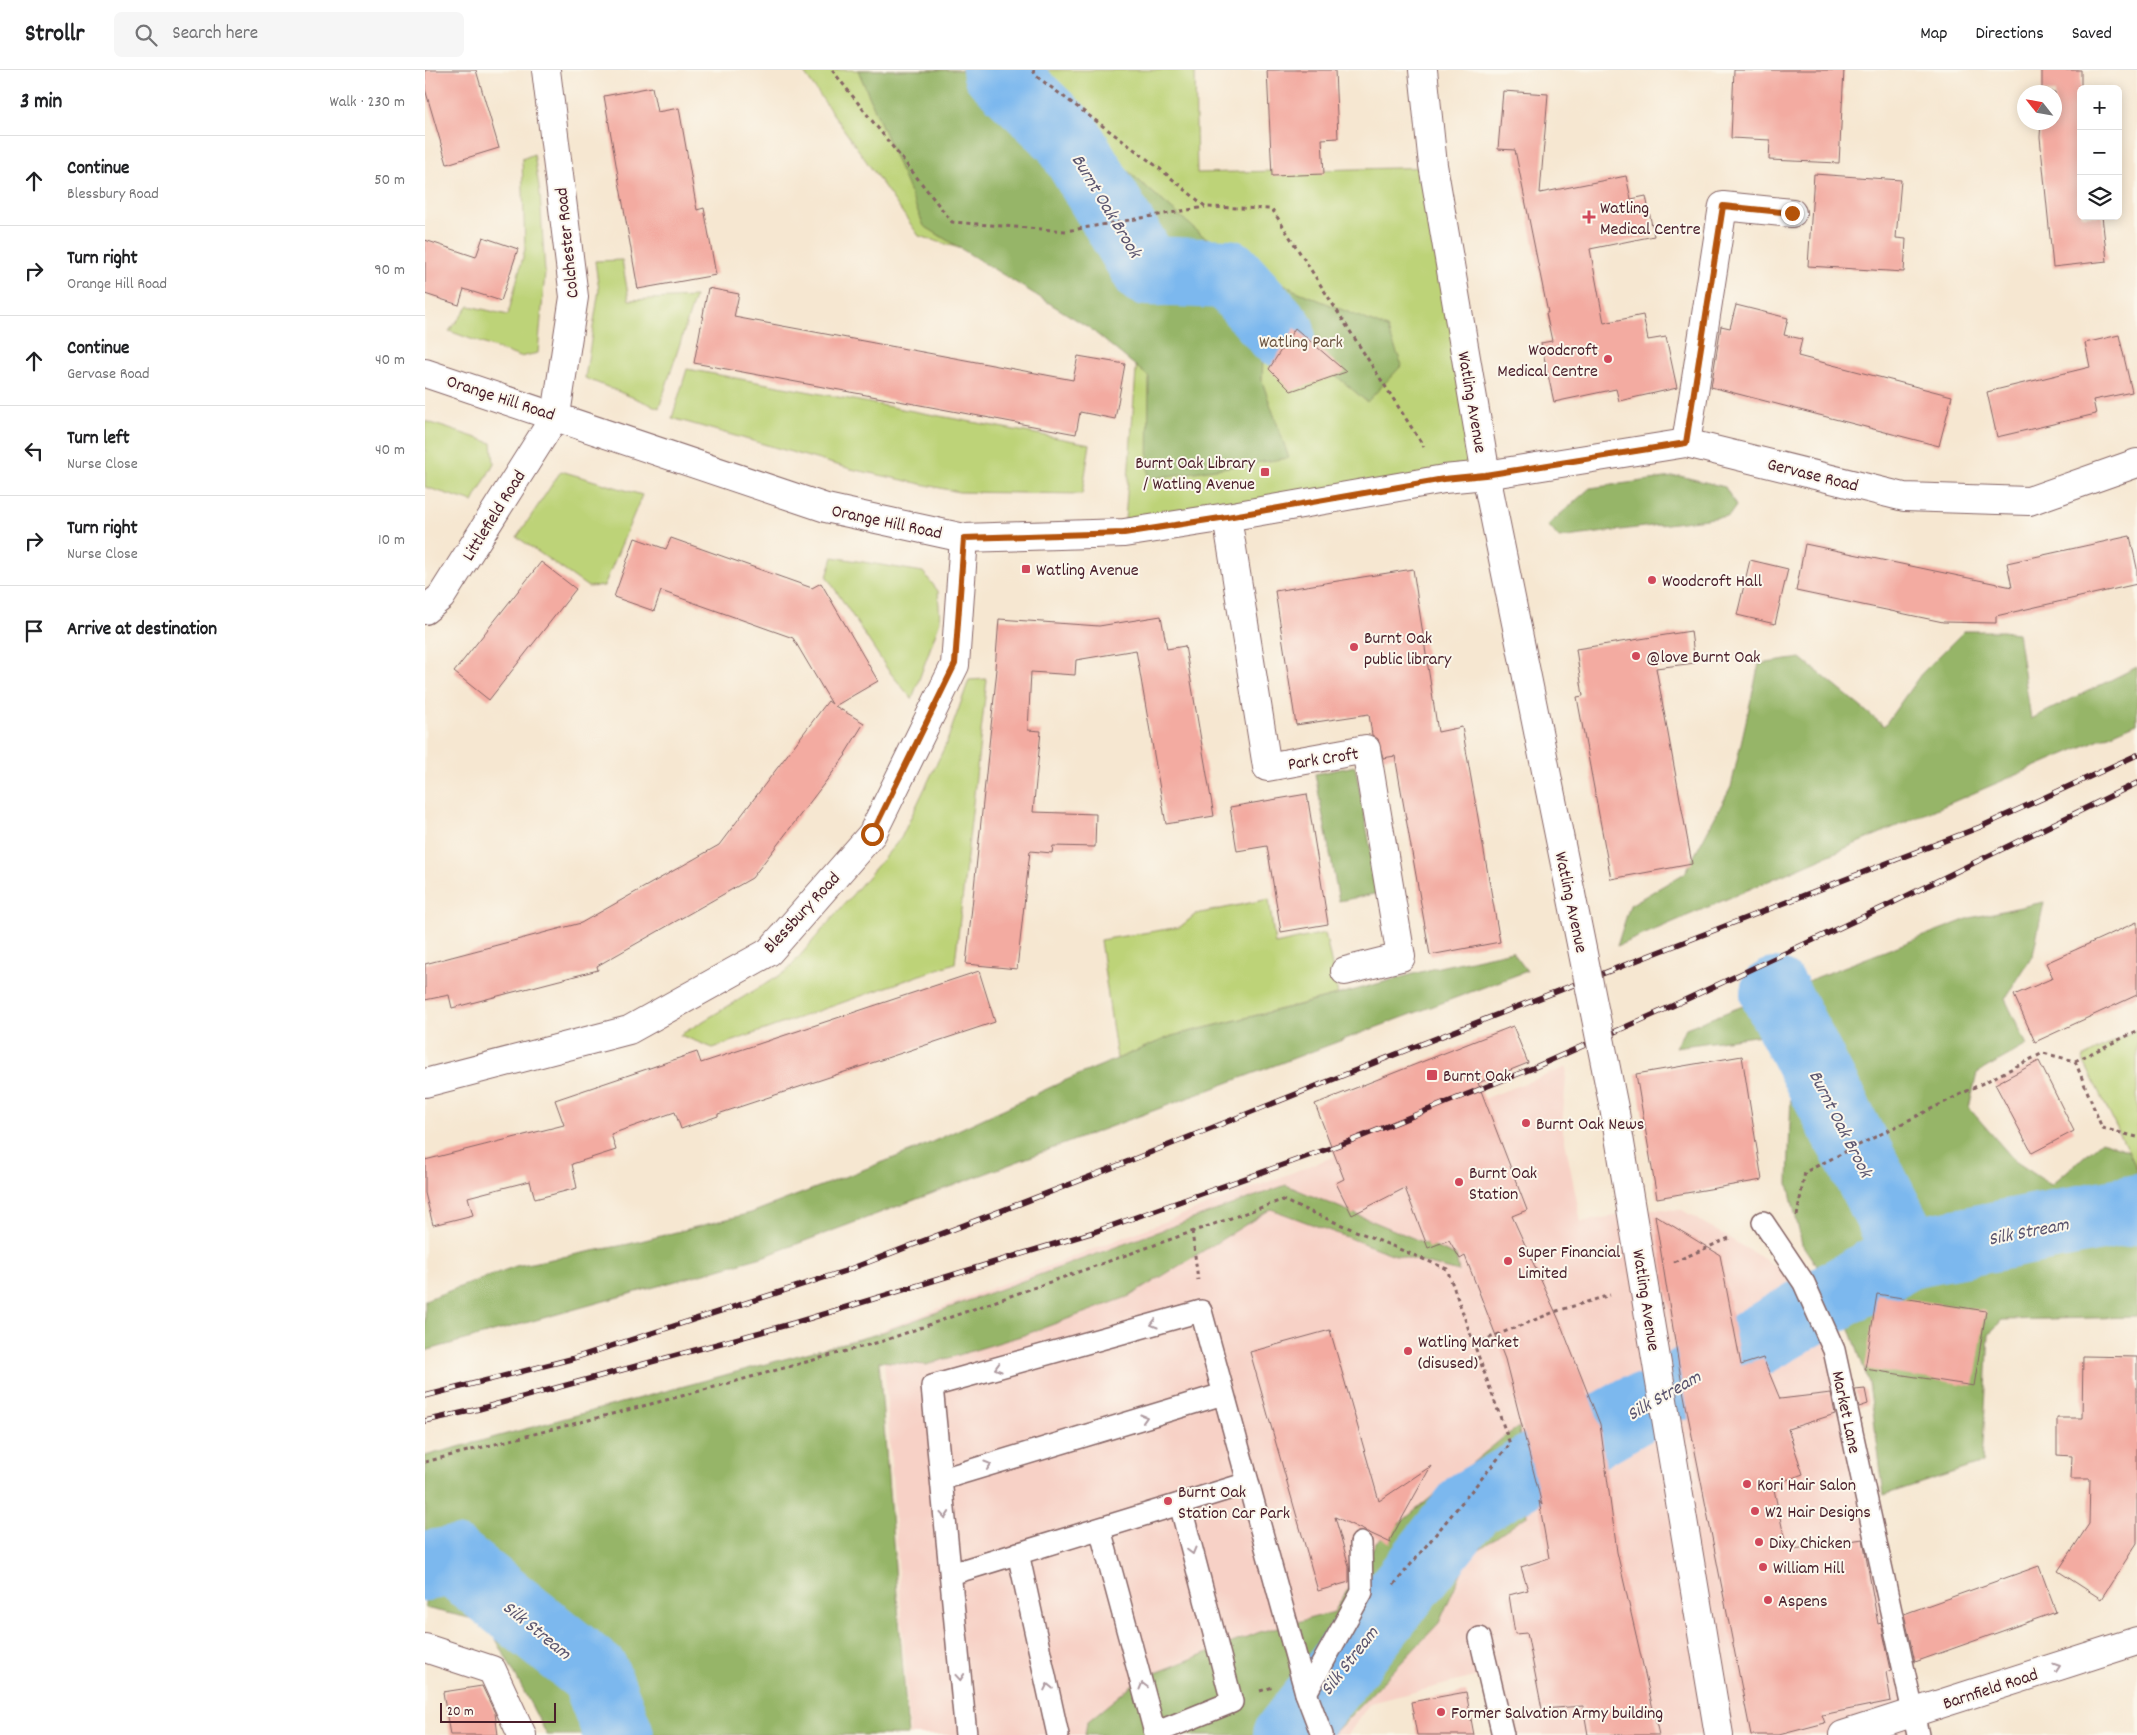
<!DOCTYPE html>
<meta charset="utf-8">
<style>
:root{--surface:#fff;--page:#f6f6f6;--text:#202124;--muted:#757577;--line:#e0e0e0}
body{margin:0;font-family:Dekko,sans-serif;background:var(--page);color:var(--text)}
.controls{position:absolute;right:15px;top:15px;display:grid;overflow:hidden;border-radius:8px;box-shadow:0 2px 12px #0003}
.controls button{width:45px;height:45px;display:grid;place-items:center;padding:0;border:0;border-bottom:1px solid var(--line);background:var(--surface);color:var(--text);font:25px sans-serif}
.compass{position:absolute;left:1592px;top:15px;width:45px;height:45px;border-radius:50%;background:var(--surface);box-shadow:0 2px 12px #0003;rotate:301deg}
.scale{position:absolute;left:15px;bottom:12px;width:116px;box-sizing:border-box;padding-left:5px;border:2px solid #4a1f2b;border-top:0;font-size:14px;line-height:18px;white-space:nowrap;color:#4a1f2b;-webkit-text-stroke:4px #fbf7ec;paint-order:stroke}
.stop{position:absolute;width:15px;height:15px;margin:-11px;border:4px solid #b45309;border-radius:50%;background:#fff}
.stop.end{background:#b45309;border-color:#fff;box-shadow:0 1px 5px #0008}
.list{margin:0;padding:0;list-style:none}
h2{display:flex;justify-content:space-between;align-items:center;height:65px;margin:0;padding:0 20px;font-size:21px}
h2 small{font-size:16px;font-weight:400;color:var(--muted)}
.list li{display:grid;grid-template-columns:32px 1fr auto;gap:15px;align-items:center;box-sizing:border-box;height:90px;padding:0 20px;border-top:1px solid var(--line)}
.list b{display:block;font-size:19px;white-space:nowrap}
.list p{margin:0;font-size:16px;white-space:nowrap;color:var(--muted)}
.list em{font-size:16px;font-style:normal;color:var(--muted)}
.icon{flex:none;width:28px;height:28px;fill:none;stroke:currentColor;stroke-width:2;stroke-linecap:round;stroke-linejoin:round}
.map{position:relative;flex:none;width:1712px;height:1665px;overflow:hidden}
header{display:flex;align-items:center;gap:30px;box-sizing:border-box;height:70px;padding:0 25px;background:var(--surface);border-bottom:1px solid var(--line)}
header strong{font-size:24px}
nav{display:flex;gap:28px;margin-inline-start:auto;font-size:18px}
.search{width:350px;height:45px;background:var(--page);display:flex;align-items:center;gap:12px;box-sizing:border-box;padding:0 18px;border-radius:8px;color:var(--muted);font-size:19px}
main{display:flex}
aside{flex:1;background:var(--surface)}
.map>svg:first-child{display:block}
.built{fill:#f7d1c6}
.green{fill:#bdd378;stroke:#847952}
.forest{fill:#96b568;stroke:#706a4a}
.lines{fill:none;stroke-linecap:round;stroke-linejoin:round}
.stream{stroke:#7bb8ee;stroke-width:11}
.river{stroke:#7bb8ee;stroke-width:70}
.building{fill:#f3aba1}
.service-casing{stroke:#866565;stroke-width:24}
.minor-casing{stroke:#866565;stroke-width:30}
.tertiary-casing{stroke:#866565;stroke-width:30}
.path{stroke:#866565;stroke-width:3;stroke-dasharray:4 4;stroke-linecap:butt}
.service{stroke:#fff;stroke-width:21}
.minor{stroke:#fff;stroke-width:28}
.tertiary{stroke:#fff;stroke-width:28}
.rail-casing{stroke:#4a1f2b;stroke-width:5.5}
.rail{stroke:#fbf7ec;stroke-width:4;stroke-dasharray:11;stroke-linecap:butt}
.tertiary-bridge-casing{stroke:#866565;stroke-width:30;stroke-linecap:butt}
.tertiary-bridge{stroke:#fff;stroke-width:28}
.oneway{stroke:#ae9aa0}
.route{stroke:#b45309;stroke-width:6}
.poi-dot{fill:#d1495b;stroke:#fbf7ec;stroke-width:2}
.labels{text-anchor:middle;stroke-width:4;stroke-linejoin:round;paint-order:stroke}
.poi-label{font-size:18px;fill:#4a1f2b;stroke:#fbf7ec;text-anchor:start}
.street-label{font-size:18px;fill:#4a1f2b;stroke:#fbf7ec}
.park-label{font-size:18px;fill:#6c5542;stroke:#fbf7ec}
.water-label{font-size:19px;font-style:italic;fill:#5b556f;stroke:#fbf7ec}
</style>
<header>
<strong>Strollr</strong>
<div class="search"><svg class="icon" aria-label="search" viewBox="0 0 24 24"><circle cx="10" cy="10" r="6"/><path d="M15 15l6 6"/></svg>Search here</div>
<nav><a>Map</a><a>Directions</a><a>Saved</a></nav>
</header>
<main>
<aside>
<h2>3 min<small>Walk · 230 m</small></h2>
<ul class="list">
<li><svg class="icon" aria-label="ahead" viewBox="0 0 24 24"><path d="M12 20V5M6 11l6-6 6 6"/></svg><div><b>Continue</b><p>Blessbury Road</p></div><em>50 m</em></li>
<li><svg class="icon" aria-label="right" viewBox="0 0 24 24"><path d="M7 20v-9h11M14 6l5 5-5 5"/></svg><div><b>Turn right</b><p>Orange Hill Road</p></div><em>90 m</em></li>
<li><svg class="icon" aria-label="ahead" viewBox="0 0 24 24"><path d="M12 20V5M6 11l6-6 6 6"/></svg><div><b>Continue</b><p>Gervase Road</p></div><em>40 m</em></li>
<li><svg class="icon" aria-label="left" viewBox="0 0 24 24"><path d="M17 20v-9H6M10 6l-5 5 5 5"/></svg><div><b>Turn left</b><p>Nurse Close</p></div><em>40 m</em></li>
<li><svg class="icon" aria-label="right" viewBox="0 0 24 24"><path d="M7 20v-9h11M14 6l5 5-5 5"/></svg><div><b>Turn right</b><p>Nurse Close</p></div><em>10 m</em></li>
<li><svg class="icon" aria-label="arrive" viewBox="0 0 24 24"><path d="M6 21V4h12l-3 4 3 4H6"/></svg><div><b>Arrive at destination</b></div></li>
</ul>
</aside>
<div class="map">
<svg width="1712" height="1665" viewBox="0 0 1712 1665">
<rect width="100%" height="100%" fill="#fbf7ec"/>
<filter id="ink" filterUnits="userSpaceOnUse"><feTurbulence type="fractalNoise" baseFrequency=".02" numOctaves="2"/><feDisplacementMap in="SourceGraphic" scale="10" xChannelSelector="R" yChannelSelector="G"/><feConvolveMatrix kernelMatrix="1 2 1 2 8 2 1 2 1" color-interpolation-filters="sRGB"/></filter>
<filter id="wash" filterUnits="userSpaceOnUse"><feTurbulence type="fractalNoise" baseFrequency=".0096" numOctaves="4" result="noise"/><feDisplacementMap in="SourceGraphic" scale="20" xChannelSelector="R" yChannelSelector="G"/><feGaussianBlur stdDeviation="1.12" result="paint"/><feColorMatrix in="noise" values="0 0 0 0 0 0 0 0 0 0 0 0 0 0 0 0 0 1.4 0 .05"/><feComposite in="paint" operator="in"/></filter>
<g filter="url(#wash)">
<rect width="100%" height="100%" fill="#f6e7d1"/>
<polygon class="built" points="1142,997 1137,1056 1156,1152 1229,1139 1257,1140 1379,1213 1409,1280 1488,1665 1070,1665 1058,1605 945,1633 923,1665 485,1665 457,1260"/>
<g class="green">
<polygon points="377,0 770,0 772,103 1010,97 1064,405 699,464 716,233 494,166"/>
<polygon points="109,84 115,124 120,203 113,283 95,287 24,261 44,236 83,245 100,179 97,89"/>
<polygon points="197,190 204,230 270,227 234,338 160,308 174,220 170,191"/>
<polygon points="262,299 665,374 657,424 534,422 426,399 247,348"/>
<polygon points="0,351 67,373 69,393 48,432 0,417"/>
<polygon points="136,401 217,425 179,516 163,517 92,467"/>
<polygon points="408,487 498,502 513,521 515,551 487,629 463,600 402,507"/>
<polygon points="562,609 530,893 288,978 255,965 362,901 476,768 521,674 544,610"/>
<polygon points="844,829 850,874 900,863 913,925 747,966 692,989 675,870 755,857 771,844"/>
<polygon points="1712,959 1712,1099 1657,988"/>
</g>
<g class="forest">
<polygon points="433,0 589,0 594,7 777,165 869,220 962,258 977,295 942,332 889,287 839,263 837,311 864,388 723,409 724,307 663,257 499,156"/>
<polygon points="1255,406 1300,417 1311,436 1304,446 1134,468 1123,455 1165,418"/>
<polygon points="1539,561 1577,561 1593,563 1606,649 1712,597 1712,653 1192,876 1205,835 1260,803 1306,717 1334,594 1376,588 1459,656 1496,604"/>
<polygon points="930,696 954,823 914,831 890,704"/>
<polygon points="1619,832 1608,885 1580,929 1602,975 1552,1003 1544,1038 1590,1091 1626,1115 1677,1071 1703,1081 1712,1099 1712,1247 1577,1250 1564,1264 1557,1393 1459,1425 1444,1313 1416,1233 1377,1174 1363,1113 1367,990 1337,965 1250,977 1261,958 1545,848"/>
<polygon points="1087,881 1102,901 337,1187 0,1281 0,1230 91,1196 204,1174 326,1143 492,1079 639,1011 747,966 886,932 1014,897"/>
<polygon points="861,1115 1031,1186 1034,1202 967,1184 846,1139 705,1226 599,1265 501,1295 454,1291 483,1665 122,1665 62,1552 0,1538 0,1386 452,1264"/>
<polygon points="1094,1357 1102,1446 1043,1487 1014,1553 907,1665 660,1665 662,1652 713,1610 835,1562 909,1542 951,1473 1080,1366"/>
</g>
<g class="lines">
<polyline class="stream" points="1210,1340 1257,1315"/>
<g class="river">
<polyline points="572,0 642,67 722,201 803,204 855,262"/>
<polyline points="1350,923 1484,1183"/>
<polyline points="1257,1315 1484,1183 1712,1139"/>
<polyline points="0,1496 29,1491 170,1604 194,1665"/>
<polyline points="863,1665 1046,1434 1210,1340"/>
</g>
</g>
<g id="blocks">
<g class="building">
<polygon points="0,0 51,0 74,78 22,94 0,19"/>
<polygon points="842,0 910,0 913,68 897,69 899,104 847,106"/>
<polygon points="1309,0 1419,0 1414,93 1344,90 1345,70 1306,68"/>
<polygon points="1617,0 1656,0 1656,146 1677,146 1682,191 1628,197 1615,67 1616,52 1630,52 1630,22 1617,22"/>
<polygon points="227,17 232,42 254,38 272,140 279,138 291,205 213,219 179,26"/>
<polygon points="1078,21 1123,24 1115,123 1201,106 1206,129 1221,126 1229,166 1165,179 1179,253 1218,245 1223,270 1241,267 1252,318 1194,331 1191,319 1129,332 1116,273 1127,271 1121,243 1123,243 1090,80 1073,79"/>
<polygon points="1389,104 1476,110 1471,168 1481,169 1479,202 1383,196"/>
<polygon points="58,167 93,179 76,231 39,219 34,235 0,224 0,170 51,187"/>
<polygon points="283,218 314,224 309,247 648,310 653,286 700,294 690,349 655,342 651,364 269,293"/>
<polygon points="1311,235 1363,248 1359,265 1377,269 1373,286 1527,326 1514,376 1286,317 1296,256 1305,258"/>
<polygon points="870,258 921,302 866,321 844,299"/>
<polygon points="1694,265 1707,322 1668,330 1671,344 1572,367 1562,322 1665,297 1660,273"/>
<polygon points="1705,466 1712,498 1712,514 1571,546 1571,553 1518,552 1371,521 1380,474 1587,517 1582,493"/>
<polygon points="210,468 241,479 246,468 387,518 396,513 453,611 410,636 439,653 420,684 421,685 327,808 172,896 173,900 27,938 24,925 0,930 0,894 156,853 294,775 403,631 407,634 368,568 236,521 229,541 189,527"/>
<polygon points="1325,490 1363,499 1350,554 1312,545"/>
<polygon points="116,492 151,519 64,630 29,602"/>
<polygon points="988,499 1013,662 1037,657 1075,872 1005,885 970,686 958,688 953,669 947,665 944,644 871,655 850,521"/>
<polygon points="736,546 742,579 760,576 789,746 741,754 711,580 651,590 650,605 606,602 603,660 616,661 608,742 671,744 670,777 628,776 627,783 605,781 592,899 541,894 572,599 570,599 574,549 674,556"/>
<polygon points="1266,561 1270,593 1231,598 1267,794 1186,809 1152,627 1158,626 1151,579"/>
<polygon points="882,724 903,854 856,862 842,776 812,781 805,737"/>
<polygon points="1712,852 1712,925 1610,972 1589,925 1628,908 1621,893"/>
<polygon points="554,901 570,952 293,1044 293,1046 256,1059 250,1042 186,1064 191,1080 147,1094 152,1118 110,1129 105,1111 43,1127 48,1145 8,1155 0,1123 0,1090 139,1055 130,1030 272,982 276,993"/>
<polygon points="1088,956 1103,993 1053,1013 1102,1140 1087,1146 1134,1250 1175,1354 1192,1482 1234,1665 1163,1665 1158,1636 1117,1639 1102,1563 1090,1564 1084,1525 1103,1520 1096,1497 1124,1488 1114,1431 1117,1435 1080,1289 1040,1186 1035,1189 1024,1170 1003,1178 980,1118 927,1145 911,1113 919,1109 890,1034"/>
<polygon points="1317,986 1337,1110 1232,1128 1211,1004"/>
<polygon points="1614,991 1649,1061 1607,1083 1570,1014"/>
<polygon points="1230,1145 1295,1185 1316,1295 1338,1288 1355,1329 1406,1323 1410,1344 1363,1359 1378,1404 1348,1415 1362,1480 1438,1469 1453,1554 1456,1553 1466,1600 1461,1602 1466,1631 1397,1645 1400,1653 1354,1665 1326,1665 1257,1315"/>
<polygon points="1452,1224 1561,1241 1549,1316 1440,1299"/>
<polygon points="905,1260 954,1431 1006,1396 965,1470 966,1473 910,1447 924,1496 924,1512 893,1521 825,1282"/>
<polygon points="1658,1286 1712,1287 1712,1473 1676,1529 1633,1501 1664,1454 1665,1409 1646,1409 1647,1386 1632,1385 1632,1348 1657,1348"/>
<polygon points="1440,1319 1443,1334 1434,1337 1430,1320"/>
<polygon points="1614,1496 1631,1542 1490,1592 1479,1544"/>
<polygon points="57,1616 70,1643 73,1665 25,1665 18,1622"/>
<polygon points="1041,1622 1049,1665 992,1665 986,1632"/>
</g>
</g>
</g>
<g filter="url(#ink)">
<use href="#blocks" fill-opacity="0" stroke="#866565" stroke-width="1"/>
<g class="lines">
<defs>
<g id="service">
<polyline points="1338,1152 1379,1213 1409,1280 1493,1665"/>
<polyline points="517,1409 798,1324"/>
<polyline points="675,1459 730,1663 807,1632 755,1434"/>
<polyline points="593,1483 633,1665"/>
<polyline points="526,1504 823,1413"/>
<polyline points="1055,1568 1078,1665"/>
<polyline points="881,1623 937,1522 936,1473"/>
<polyline points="541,1665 507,1316 776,1241 881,1623 897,1665"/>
</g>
<g id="minor">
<polyline points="1261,373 1298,136 1367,143"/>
<polyline points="802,447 842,697 941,679 976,887 920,901"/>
<polyline points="0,540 16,527 131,345 149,227 121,0"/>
<polyline points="0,1013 204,960 344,882 447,764 530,595 539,468"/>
<polyline points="0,1578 67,1600 97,1665"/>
<polyline points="1418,1665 1712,1571"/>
</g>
<g id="tertiary">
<polyline points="998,0 1008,95 1061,405 1146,824"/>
<polyline points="0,303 401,438 539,468 699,463 802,447 1019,409 1061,405 1261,373 1479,427 1604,431 1712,393"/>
<polyline points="1190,1043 1294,1665"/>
</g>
</defs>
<use href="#service" class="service-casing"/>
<use href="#minor" class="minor-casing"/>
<use href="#tertiary" class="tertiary-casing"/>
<g class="path">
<polyline points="407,0 527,152 641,161 780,137"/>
<polyline points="608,0 611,6 734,98 781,137 847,139 999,377"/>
<polyline points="1650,991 1712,961"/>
<polyline points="1372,1146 1380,1102 1618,983 1650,991 1677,1058 1712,1067"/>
<polyline points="767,1161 773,1210"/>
<polyline points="1249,1192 1304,1168"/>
<polyline points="1049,1274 1132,1241 1185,1225"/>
<polyline points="0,1392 253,1327 458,1271 857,1130 1022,1199 1085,1374 968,1516"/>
<polyline points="835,1621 848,1617"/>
</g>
<use href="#service" class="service"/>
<use href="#minor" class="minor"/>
<use href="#tertiary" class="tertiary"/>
<defs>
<g id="rail">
<polyline points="0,1326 146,1289 420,1201 664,1107 999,973 1555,757 1712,685"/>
<polyline points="0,1351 54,1339 369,1253 669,1162 925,1071 1108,998 1232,943 1459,837 1712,713"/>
</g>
</defs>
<use href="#rail" class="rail-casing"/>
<use href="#rail" class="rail"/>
<defs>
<polyline id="tertiary-bridge" points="1146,824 1190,1043"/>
</defs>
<use href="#tertiary-bridge" class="tertiary-bridge-casing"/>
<use href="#tertiary-bridge" class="tertiary-bridge"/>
</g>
<defs><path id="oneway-chevron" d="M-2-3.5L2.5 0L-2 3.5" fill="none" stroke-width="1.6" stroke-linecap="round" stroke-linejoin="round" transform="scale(1.25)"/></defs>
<g class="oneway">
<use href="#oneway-chevron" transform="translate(729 1254) rotate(164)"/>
<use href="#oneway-chevron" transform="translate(573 1298) rotate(164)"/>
<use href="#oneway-chevron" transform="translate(719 1348) rotate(-17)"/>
<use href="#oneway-chevron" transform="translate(563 1395) rotate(-17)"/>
<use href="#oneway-chevron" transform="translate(520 1445) rotate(85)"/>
<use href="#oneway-chevron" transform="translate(767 1481) rotate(75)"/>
<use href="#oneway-chevron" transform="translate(1632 1597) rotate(-18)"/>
<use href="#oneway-chevron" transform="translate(535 1607) rotate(85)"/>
<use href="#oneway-chevron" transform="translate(718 1616) rotate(-105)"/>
<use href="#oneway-chevron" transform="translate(623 1617) rotate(-102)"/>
</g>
</g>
<g class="lines" filter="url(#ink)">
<polyline class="route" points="447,764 530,594 539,468 699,463 802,447 1019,409 1060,405 1261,373 1298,136 1367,143"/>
</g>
<g class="poi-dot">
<path d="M1161.5 139.5h5v5h5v5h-5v5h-5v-5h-5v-5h5z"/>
<circle cx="1183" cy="289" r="5"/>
<rect x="835" y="397" width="10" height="10" rx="2.5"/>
<rect x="596" y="494" width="10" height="10" rx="2.5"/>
<circle cx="1227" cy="510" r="5"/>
<circle cx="929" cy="577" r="5"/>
<circle cx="1211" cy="586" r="5"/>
<rect x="1001" y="999" width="12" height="12" rx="2.5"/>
<circle cx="1101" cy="1053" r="5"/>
<circle cx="1034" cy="1112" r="5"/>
<circle cx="1083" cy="1191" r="5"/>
<circle cx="983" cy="1281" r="5"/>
<circle cx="1322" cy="1414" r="5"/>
<circle cx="743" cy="1431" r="5"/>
<circle cx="1330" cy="1441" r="5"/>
<circle cx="1334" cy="1472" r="5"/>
<circle cx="1338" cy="1497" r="5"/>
<circle cx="1343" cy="1530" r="5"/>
<circle cx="1016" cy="1642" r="5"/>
</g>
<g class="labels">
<g class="poi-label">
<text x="1175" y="143">Watling<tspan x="1175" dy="21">Medical Centre</tspan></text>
<text x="1173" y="285" text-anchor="end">Woodcroft<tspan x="1173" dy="21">Medical Centre</tspan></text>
<text x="830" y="398" text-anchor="end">Burnt Oak Library<tspan x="830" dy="21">/ Watling Avenue</tspan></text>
<text x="611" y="505">Watling Avenue</text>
<text x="1237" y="516">Woodcroft Hall</text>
<text x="939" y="573">Burnt Oak<tspan x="939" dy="21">public library</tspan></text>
<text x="1221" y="592">@love Burnt Oak</text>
<text x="1018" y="1011">Burnt Oak</text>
<text x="1111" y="1059">Burnt Oak News</text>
<text x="1044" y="1108">Burnt Oak<tspan x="1044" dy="21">Station</tspan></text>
<text x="1093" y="1187">Super Financial<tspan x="1093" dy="21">Limited</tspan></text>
<text x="993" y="1277">Watling Market<tspan x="993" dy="21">(disused)</tspan></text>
<text x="1332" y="1420">Kori Hair Salon</text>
<text x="753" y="1427">Burnt Oak<tspan x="753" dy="21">Station Car Park</tspan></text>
<text x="1340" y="1447">W2 Hair Designs</text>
<text x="1344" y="1478">Dixy Chicken</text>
<text x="1348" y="1503">William Hill</text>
<text x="1353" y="1536">Aspens</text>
<text x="1026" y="1648">Former Salvation Army building</text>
</g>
<g class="street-label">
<text transform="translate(141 173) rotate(-96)" y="6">Colchester Road</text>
<text transform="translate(76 327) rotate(18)" y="6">Orange Hill Road</text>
<text transform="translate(1048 332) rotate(80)" y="6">Watling Avenue</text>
<text transform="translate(1388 404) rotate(14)" y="6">Gervase Road</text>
<text transform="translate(68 445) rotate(-58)" y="6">Littlefield Road</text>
<text transform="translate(462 451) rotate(12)" y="6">Orange Hill Road</text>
<text transform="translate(898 688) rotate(-9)" y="6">Park Croft</text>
<text transform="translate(1147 832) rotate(78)" y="6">Watling Avenue</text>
<text transform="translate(376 842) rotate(-47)" y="6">Blessbury Road</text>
<text transform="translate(1222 1230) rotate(81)" y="6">Watling Avenue</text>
<text transform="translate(1422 1342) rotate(78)" y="6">Market Lane</text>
<text transform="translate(1565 1618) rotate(-18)" y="6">Barnfield Road</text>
</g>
<g class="park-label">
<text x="876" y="277">Watling Park</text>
</g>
<g class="water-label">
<text transform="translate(683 135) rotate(59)" y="7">Burnt Oak Brook</text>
<text transform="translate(1417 1053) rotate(63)" y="7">Burnt Oak Brook</text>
<text transform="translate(1603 1160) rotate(-11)" y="7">Silk Stream</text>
<text transform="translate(1238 1324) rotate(-30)" y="7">Silk Stream</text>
<text transform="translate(113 1559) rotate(39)" y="7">Silk Stream</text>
<text transform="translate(923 1590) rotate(-52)" y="7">Silk Stream</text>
</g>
</g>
</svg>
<div class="controls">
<button>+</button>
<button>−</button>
<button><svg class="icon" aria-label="layers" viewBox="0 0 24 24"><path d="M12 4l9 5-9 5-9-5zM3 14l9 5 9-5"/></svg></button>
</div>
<svg class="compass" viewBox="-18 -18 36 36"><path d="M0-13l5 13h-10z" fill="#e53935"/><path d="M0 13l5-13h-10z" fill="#757577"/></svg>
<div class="scale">20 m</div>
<div class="stop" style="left:447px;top:764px"></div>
<div class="stop end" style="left:1367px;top:143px"></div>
</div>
</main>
